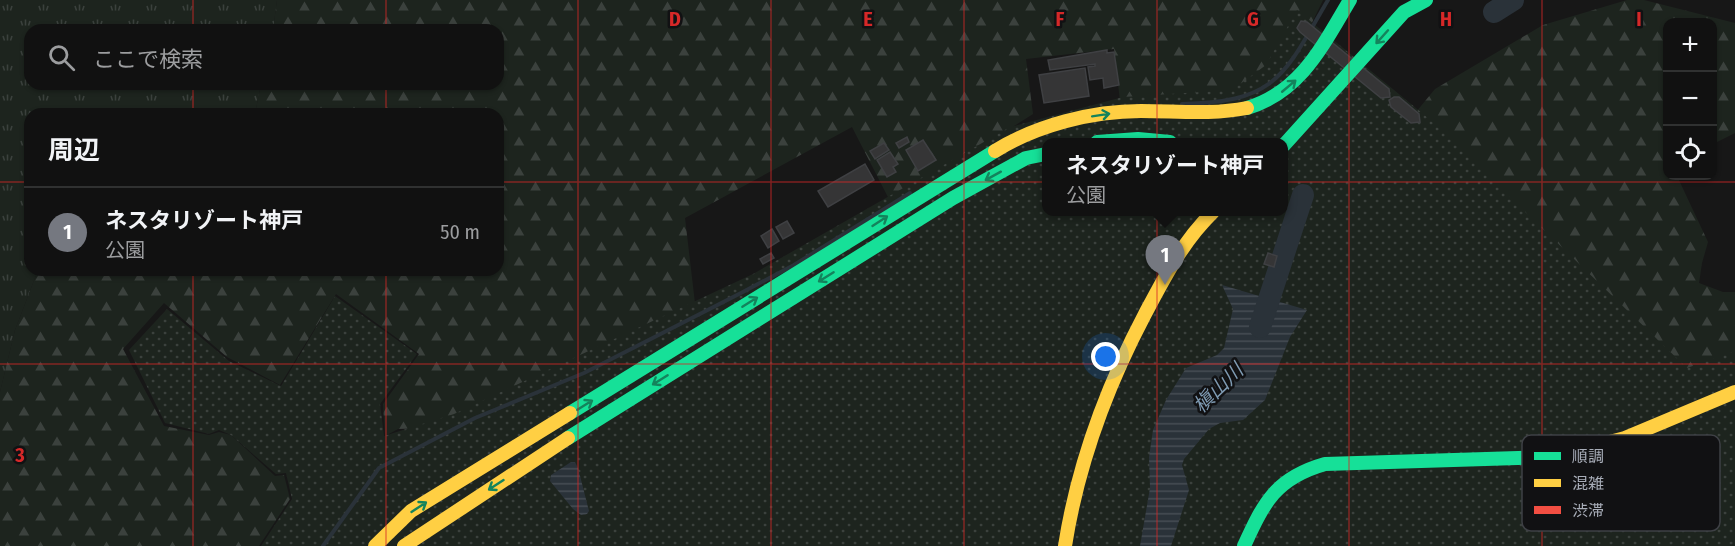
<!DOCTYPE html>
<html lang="ja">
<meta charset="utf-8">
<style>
:root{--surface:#111;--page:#1e1f1f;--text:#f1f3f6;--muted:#9c9d9f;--line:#303131;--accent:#757880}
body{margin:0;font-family:"Fira Sans Condensed","Noto Sans JP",sans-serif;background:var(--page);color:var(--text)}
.controls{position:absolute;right:18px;top:18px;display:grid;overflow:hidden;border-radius:12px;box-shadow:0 2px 4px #0004}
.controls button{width:54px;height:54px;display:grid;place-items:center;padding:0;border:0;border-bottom:2px solid var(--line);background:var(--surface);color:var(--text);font:30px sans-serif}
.you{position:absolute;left:1106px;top:357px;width:21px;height:21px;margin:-15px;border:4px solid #fff;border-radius:50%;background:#1a73e8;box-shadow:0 0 0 9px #1a73e833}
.badge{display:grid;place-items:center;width:39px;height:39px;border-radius:50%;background:var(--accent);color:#fff;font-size:20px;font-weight:700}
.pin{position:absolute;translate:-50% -50px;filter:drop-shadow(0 2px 3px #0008)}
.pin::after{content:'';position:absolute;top:32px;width:21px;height:18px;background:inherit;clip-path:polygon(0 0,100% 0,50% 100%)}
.popup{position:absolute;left:1042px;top:138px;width:246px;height:78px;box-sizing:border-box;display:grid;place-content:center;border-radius:12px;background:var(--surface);filter:drop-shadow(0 2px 4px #0005);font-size:20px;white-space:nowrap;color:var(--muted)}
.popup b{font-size:22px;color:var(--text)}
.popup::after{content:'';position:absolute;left:50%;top:100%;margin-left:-12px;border:12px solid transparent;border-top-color:var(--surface)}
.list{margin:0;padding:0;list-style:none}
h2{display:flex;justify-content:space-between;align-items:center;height:78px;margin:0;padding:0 24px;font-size:26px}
h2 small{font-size:20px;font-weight:400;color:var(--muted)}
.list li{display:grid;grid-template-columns:39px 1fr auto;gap:18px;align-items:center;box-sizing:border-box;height:90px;padding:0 24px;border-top:2px solid var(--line)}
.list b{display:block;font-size:22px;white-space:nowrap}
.list p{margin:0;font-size:20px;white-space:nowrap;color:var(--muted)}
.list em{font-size:20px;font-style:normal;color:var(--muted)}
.icon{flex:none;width:33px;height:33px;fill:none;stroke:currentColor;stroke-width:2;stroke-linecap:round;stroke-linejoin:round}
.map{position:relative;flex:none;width:1735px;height:546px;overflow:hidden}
.search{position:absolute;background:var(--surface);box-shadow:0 2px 4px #0004;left:24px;top:24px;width:480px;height:66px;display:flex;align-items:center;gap:15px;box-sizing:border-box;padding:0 21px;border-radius:18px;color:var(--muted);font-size:22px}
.panel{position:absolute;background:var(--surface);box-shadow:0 2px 4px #0004;left:24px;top:108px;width:480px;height:168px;border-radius:18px}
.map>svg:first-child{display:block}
.grass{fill:url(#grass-tufts)}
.forest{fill:url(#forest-firs)}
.park{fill:url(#park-dots);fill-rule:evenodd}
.water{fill:url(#water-rules)}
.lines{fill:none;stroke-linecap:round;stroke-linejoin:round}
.stream{stroke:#2a3239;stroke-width:4}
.river{stroke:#2a3239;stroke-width:22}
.building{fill:#353536;stroke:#3f4043;stroke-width:1.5}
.fast{stroke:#16e098;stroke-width:14}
.slow{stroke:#ffcf43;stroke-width:14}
.oneway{stroke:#14835c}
.grid{fill:none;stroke:#d62828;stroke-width:1.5;stroke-opacity:0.55}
.labels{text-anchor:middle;stroke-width:5;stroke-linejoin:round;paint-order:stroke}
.water-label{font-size:20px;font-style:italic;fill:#7f9bb3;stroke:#111113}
.key{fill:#111113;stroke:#3e4045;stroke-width:1.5}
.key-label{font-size:16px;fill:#a8adb8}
.grid-label{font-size:20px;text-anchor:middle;font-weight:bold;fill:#d62828;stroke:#111113;stroke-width:5;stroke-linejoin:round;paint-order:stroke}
</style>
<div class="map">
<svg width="1735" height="546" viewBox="0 0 1735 546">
<defs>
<pattern id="grass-tufts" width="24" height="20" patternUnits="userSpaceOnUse" patternTransform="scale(1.5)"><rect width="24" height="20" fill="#1d241e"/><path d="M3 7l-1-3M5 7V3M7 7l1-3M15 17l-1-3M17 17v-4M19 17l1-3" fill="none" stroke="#3b413d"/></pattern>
<pattern id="forest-firs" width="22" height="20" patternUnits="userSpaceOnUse" patternTransform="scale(1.5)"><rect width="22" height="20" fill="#1d241e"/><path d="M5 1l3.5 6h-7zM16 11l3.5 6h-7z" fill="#3b413d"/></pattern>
<pattern id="park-dots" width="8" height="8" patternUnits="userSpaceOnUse" patternTransform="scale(1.5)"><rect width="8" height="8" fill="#1d241e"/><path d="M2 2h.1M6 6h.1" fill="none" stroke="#3b413d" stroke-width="1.8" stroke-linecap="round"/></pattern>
<pattern id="water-rules" width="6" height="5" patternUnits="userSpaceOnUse" patternTransform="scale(1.5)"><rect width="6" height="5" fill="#2a3239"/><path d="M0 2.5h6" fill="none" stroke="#464d54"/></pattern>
</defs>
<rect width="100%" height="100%" fill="#171717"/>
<polygon class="grass" points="0,0 277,0 273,30 30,30 30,84 261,84 255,114 30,114 30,270 38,270 15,330 0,392"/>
<g class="forest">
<polygon points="277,0 1323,0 1305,37 1246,92 1120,101 1114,49 1026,59 1033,114 891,203 852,127 685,218 696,312 426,428 398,429 385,436 383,404 419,354 336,294 280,385 227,357 164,303 123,349 164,426 209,435 219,432 231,435 275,476 284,475 290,499 259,546 0,546 0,392 15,330 38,270 498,270 498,114 255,114 261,84 498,84 498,30 273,30"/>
<polygon points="1627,0 1644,0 1735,23 1735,133 1713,144 1712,22 1668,22 1668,176 1677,176 1708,242 1702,263 1699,283 1723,292 1735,292 1735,546 1261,546 1365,174 1435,89 1543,25"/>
</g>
<path class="park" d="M1297 10 1428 118 1687 368 1735 351V546H261L292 499 286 473 276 474 231 435 219 430 209 434 165 423 129 350 167 309 229 361 281 386 335 296 417 354 380 404 384 436 454 414 753 274 1010 127 1123 97 1232 90 1266 65ZM1046 142H1284V212H1046Z"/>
<g class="water">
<polygon points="1222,285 1307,310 1290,337 1265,400 1243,420 1220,423 1209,429 1184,459 1182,465 1189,490 1171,546 1140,546 1150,488 1149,457 1153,430 1166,400 1186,368 1217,355 1224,348 1233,309"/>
<polygon points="571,462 575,462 578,468 589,511 587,514 581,515 573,509 550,481 551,475"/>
</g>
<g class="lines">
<g class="stream">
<path d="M1182 104C1278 102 1284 75 1328 0"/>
<polyline points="323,546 379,468 475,418 584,373 741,293 794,265 910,193"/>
</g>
<g class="river">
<polyline points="1494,12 1513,0"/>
<polyline points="1260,327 1303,195"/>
</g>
</g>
<g class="building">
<polygon points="1301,21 1307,22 1389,89 1390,97 1381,98 1300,32 1297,28"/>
<polygon points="1107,50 1107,53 1114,52 1119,85 1104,88 1103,78 1090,80 1088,67 1095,66 1095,64 1050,70 1048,60"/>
<polygon points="1085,68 1089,96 1044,103 1039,75"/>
<polygon points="1394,97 1399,97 1419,114 1420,122 1411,123 1391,107 1389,100"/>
<polygon points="907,137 909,142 899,148 896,143"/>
<polygon points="923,140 936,160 918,171 906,150"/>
<polygon points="884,143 889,150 875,159 870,151"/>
<polygon points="890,152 898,164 893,167 896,172 887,177 877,160"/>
<polygon points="865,164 874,180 828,207 818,191"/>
<polygon points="787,221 794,233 783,239 776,227"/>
<polygon points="772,229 779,241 768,248 761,236"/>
<polygon points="771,253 774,258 763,264 760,259"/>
<polygon points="1268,253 1277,256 1274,267 1264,264"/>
</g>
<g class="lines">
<g class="fast">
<path d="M1247 108C1301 92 1323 45 1350 0"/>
<polyline points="1097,142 1138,139 1170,142"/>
<polyline points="1284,145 1404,12 1426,0"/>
<polyline points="570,413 995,151"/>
<polyline points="568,438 953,198 1026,158 1046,154"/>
<path d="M1244 546C1264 502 1276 478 1325 464L1554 457 1598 445"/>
</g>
<g class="slow">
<path d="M995 151C1037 125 1092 111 1141 111 1177 111 1211 115 1247 108"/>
<polyline points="1598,445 1625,438 1735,392"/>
<polyline points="375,546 411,511 570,413"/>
<polyline points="404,546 568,438"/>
<path d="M1065 546C1078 463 1106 388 1145 314 1164 278 1183 241 1213 212"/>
</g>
</g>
<defs><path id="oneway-shaft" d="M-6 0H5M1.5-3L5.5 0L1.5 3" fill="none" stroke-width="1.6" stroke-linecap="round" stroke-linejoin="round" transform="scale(1.5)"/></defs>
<g class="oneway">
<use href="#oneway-shaft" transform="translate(1382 37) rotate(132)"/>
<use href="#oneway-shaft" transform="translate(1289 86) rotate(-40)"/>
<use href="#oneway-shaft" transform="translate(1101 115) rotate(-9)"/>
<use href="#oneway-shaft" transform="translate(993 176) rotate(151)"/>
<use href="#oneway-shaft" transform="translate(880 221) rotate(-33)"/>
<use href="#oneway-shaft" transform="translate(826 277) rotate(148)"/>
<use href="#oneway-shaft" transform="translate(750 302) rotate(-32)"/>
<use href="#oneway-shaft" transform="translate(660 380) rotate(148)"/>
<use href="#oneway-shaft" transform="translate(585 405) rotate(-32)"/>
<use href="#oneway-shaft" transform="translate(496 485) rotate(147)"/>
<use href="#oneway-shaft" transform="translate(419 507) rotate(-33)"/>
</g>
<path class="grid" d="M193 0V30M386 0V30M578 0V546M771 0V546M964 0V546M1157 0V546M1349 0V546M1542 0V546M193 84V114M386 84V114M0 182H30M498 182H1735M193 270V546M386 270V546M0 364H1735"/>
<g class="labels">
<g class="water-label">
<text transform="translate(1218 388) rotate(-44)" y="7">槇山川</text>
</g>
</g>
<rect x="1522" y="435" width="198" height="96" rx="9" class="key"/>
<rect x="1534" y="452" width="27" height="8" fill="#16e098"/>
<rect x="1534" y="479" width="27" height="8" fill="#ffcf43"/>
<rect x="1534" y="506" width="27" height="8" fill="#f24e42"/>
<g class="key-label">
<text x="1572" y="462">順調</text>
<text x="1572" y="489">混雑</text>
<text x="1572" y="516">渋滞</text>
</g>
<g class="grid-label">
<text x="675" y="26">D</text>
<text x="868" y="26">E</text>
<text x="1060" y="26">F</text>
<text x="1253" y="26">G</text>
<text x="1446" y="26">H</text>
<text x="1639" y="26">I</text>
<text x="20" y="462">3</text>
</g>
</svg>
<div class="controls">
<button>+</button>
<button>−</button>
<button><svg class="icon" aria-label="locate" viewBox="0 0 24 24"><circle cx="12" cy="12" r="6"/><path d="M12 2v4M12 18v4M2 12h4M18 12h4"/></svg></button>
</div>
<div class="you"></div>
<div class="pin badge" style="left:1165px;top:285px">1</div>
<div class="popup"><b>ネスタリゾート神戸</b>公園</div>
<div class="search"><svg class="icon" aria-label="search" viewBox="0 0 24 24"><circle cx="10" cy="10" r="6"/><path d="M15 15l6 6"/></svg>ここで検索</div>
<section class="panel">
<h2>周辺<small></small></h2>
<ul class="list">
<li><span class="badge">1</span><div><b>ネスタリゾート神戸</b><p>公園</p></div><em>50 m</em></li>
</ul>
</section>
</div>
